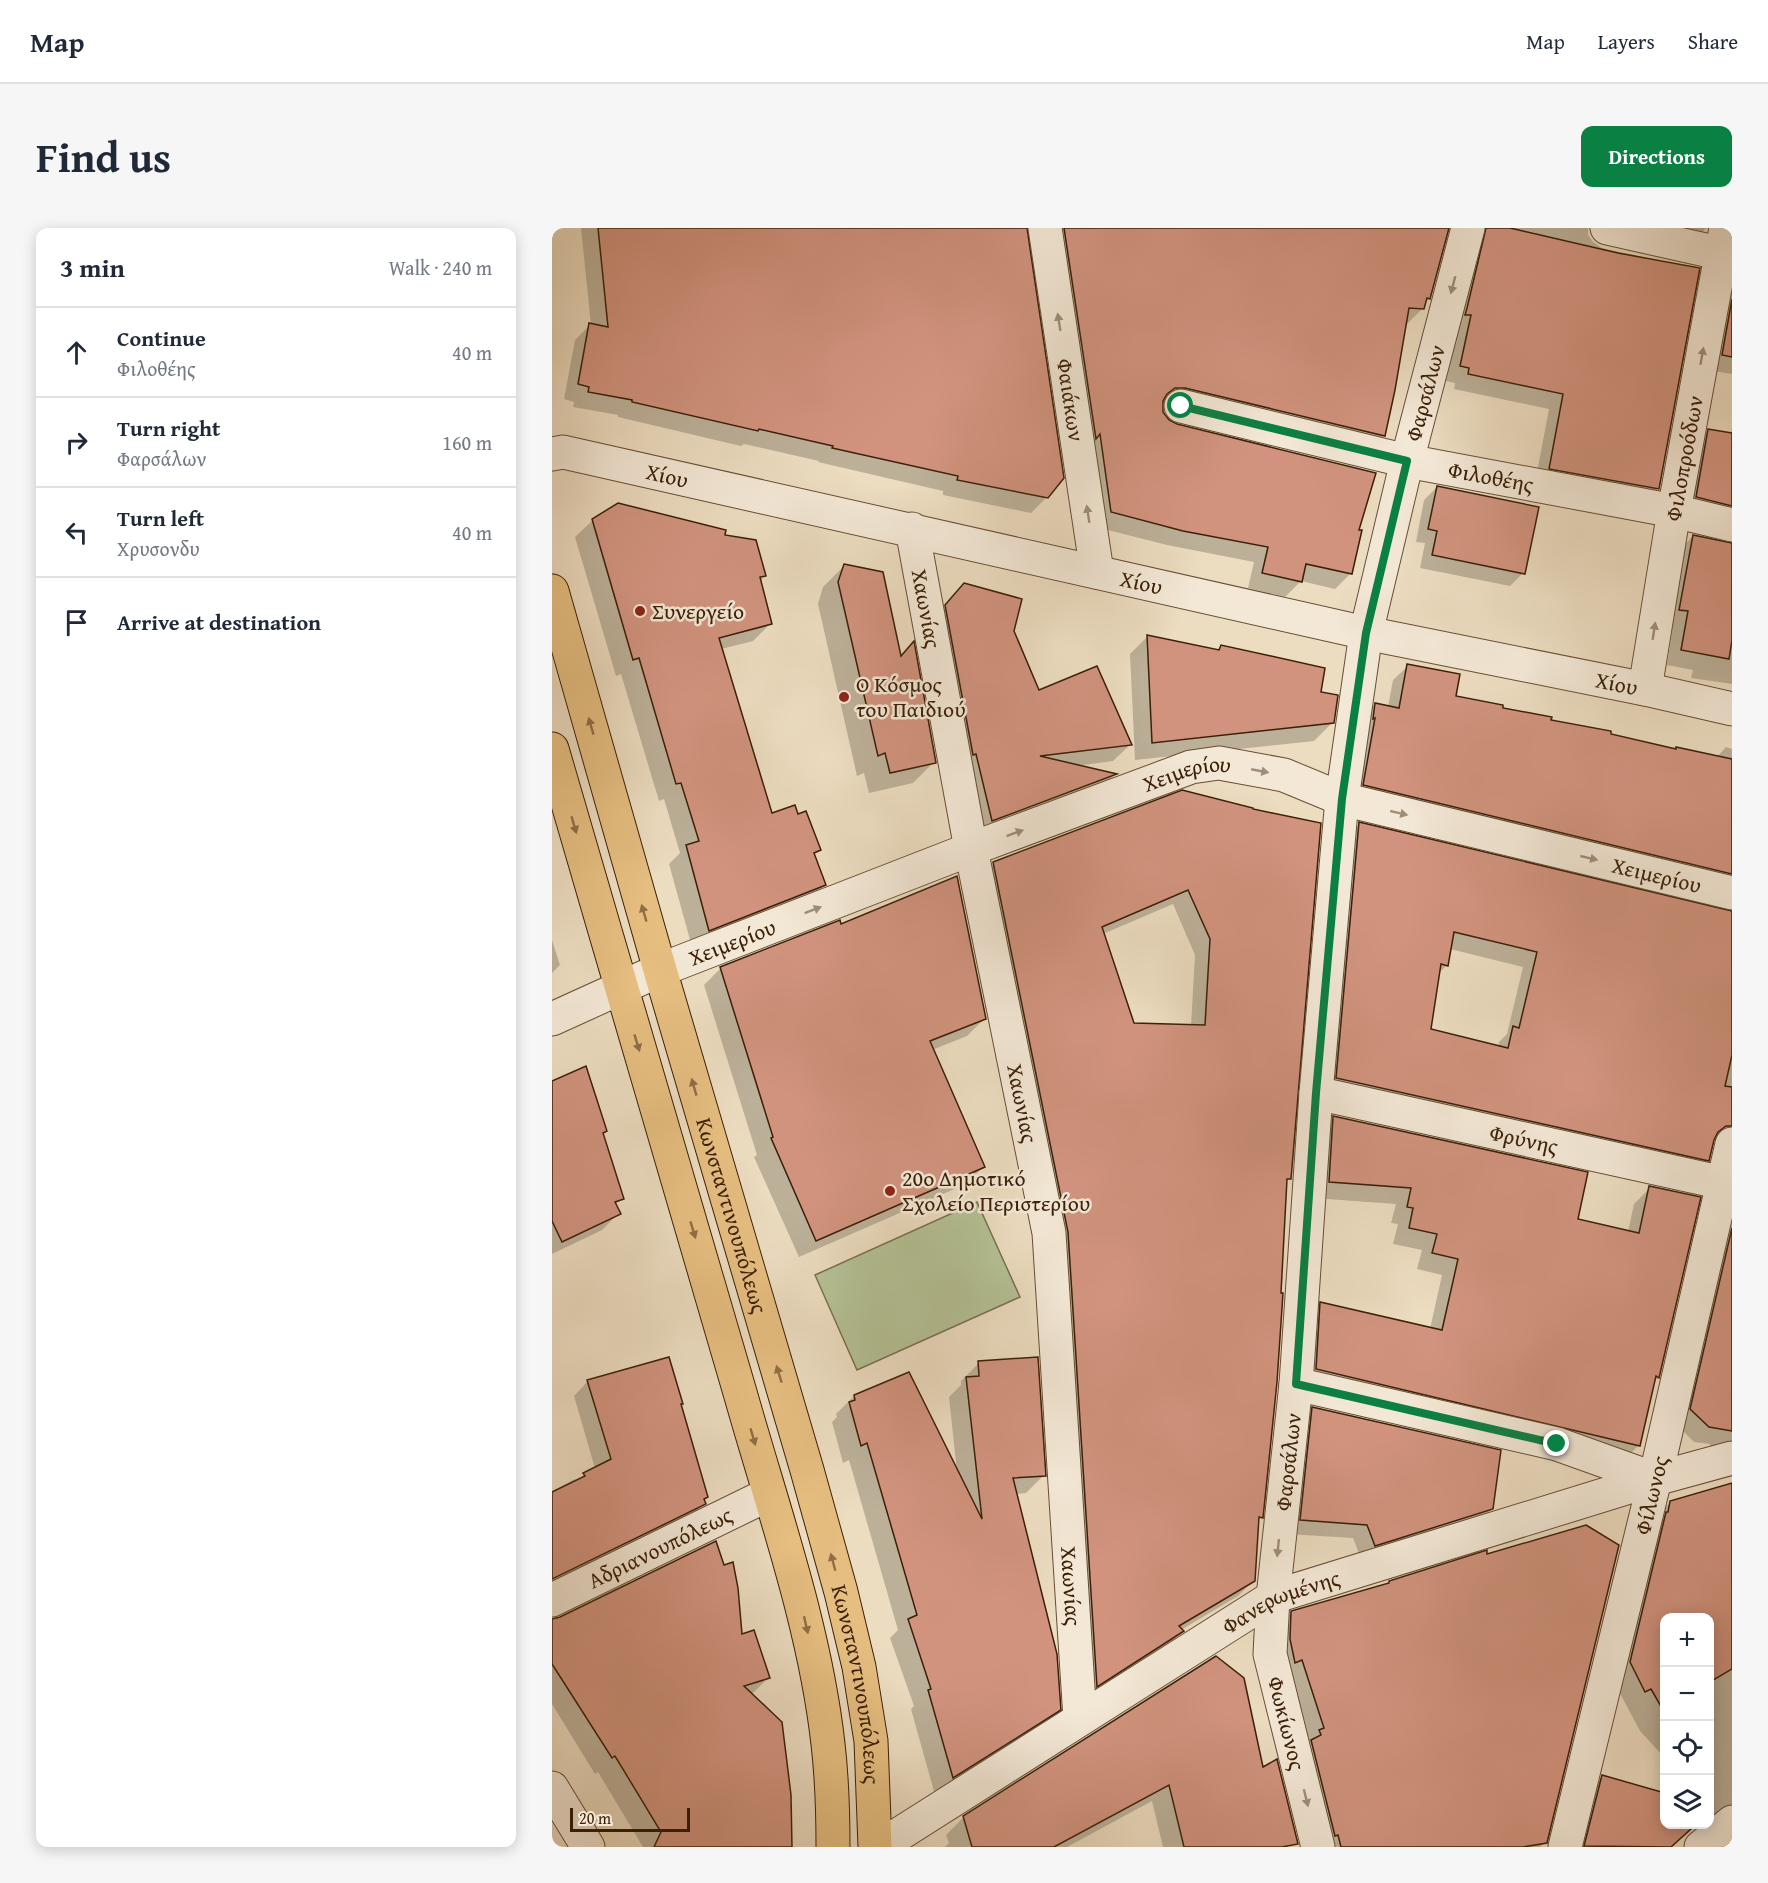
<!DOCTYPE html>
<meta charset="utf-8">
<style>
:root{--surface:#fff;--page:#f6f6f7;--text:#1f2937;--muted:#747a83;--line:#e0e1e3;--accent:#0b8043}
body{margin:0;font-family:"Gentium Book Plus",serif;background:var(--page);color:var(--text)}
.controls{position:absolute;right:18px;bottom:18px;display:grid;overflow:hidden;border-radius:12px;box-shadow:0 3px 15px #0003}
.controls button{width:54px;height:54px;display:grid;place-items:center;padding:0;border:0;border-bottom:2px solid var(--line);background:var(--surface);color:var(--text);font:30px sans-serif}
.scale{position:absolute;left:18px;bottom:15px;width:120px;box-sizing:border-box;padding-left:6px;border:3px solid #3b1f07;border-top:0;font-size:16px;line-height:21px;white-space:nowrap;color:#3b1f07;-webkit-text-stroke:4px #f3e8d6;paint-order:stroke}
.stop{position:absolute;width:18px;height:18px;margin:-14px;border:4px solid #0b8043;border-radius:50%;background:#fff}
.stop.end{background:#0b8043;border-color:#fff;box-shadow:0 2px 6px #0008}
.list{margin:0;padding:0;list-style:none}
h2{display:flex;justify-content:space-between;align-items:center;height:78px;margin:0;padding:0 24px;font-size:26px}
h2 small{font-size:20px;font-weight:400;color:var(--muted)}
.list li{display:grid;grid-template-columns:39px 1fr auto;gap:18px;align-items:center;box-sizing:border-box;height:90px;padding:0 24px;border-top:2px solid var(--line)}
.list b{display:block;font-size:22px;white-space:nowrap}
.list p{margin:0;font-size:20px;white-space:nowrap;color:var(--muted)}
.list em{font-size:20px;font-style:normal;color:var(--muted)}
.icon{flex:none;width:33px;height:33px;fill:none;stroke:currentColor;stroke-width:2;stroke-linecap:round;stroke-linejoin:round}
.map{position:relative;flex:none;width:1180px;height:1619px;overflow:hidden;border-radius:12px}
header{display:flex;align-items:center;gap:36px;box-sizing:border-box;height:84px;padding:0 30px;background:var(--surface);border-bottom:2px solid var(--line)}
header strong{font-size:28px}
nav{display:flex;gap:33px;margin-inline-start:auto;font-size:21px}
.intro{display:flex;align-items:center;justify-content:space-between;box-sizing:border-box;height:144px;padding:0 36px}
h1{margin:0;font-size:42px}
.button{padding:15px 27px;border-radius:12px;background:var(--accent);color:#fff;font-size:21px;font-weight:700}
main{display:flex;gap:36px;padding:0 36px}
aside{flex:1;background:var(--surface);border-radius:12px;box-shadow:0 3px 15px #0003}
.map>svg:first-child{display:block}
.green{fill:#b4c195;stroke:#78704e;stroke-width:1.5}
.shadow{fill:#0003;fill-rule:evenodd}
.building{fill:#d1937e;stroke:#3b1f07;stroke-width:1.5;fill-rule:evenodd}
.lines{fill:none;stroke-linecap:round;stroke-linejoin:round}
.minor-casing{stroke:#674e35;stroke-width:35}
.major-casing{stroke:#3b1f07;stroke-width:35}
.minor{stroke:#f3e8d6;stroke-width:33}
.major{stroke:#e6be80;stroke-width:33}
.oneway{fill:#a08e79}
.oneway2{fill:#906e44}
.route{stroke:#0b8043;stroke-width:8}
.poi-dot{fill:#8f2418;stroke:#f3e8d6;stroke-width:2}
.labels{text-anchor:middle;stroke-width:5;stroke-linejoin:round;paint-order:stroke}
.street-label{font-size:22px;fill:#3b1f07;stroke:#f3e8d6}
.poi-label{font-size:22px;fill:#3b1f07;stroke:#f3e8d6;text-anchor:start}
</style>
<header>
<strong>Map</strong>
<nav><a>Map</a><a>Layers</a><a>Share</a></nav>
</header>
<div class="intro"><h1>Find us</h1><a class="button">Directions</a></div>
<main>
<aside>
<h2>3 min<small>Walk · 240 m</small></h2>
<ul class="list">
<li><svg class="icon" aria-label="ahead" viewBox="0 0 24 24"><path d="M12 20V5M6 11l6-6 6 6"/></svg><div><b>Continue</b><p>Φιλοθέης</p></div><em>40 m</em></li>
<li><svg class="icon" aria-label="right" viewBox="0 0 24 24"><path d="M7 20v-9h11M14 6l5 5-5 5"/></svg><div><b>Turn right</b><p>Φαρσάλων</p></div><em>160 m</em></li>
<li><svg class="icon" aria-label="left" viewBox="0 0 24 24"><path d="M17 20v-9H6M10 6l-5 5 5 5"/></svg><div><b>Turn left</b><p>Χρυσονδυ</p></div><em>40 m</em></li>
<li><svg class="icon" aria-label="arrive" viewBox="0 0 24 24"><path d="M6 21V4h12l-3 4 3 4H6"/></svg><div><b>Arrive at destination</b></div></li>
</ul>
</aside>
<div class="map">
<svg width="1180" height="1619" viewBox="0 0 1180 1619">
<rect width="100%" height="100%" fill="#ecdcc0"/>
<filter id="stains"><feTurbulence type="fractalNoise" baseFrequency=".00333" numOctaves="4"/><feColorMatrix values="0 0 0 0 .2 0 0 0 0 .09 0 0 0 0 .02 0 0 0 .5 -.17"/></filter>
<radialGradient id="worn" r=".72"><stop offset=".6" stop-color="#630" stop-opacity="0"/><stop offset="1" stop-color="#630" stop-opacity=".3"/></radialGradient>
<polygon class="green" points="425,974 468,1069 305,1142 263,1047"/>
<g class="shadow">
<polygon points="29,0 473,0 495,269 479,285 391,267 391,263 266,234 267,233 192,216 189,218 66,189 66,187 21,179 22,174 12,171 23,112 38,97 39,97"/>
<polygon points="498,0 895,0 877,70 872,75 870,81 855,96 853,96 831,208 816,223 618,174 610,175 610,184 615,193 808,303 798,346 783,361 749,353 733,369 696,360 702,334 615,317 544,299"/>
<polygon points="932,0 948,0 961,3 961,0 1036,0 1036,7 1041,14 1050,20 1146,41 1106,260 1090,276 983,255 997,181 902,161 903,155 894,153 905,102 920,12"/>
<polygon points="1060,0 1154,0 1138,17"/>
<polygon points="1180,53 1180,146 1155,142"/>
<polygon points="1180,199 1180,302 1129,284 1142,218 1157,202 1179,206"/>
<polygon points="885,259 971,345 958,358 868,340 873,315 864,314 872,272"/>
<polygon points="41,292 172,309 213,348 208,353 218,396 201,413 169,421 219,587 246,588 267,622 261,627 273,657 255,674 140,719 117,636 128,625 112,571 107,573 69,446 64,448 23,309"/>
<polygon points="1141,308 1180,317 1180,456 1139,450 1141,442 1115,437 1121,398 1113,397 1126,324"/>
<polygon points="292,338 348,429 382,534 361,555 317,565 312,545 305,548 266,376 271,359"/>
<polygon points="412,357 461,403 486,464 578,517 561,533 524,538 562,547 547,563 423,609 377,395"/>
<polygon points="596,408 664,423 669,418 767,465 781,494 762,513 583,532 578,426"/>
<polygon points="856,438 902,469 1123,522 1125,520 1165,529 1174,519 1180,521 1180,669 797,571 809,491 823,476 836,479 841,452"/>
<path d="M698 582 738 950 733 955 709 1289 705 1293 701 1353 686 1368 629 1402 630 1403 615 1418 530 1472 501 1020 426 651 442 635ZM621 676 643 727 639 798 581 796 551 706Z"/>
<path d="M807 596 1180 685V919L1168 912H1160L1156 932 1141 947 770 865 793 611ZM898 721 971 739 955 806 947 814 946 819 877 802 886 746 895 737Z"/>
<polygon points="288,698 433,790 415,808 380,822 431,939 414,956 247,1029 202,929 205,927 152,757 169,740"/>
<polygon points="0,712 8,737 0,745"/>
<polygon points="0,855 50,906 70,970 63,977 67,985 50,1002 0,1026"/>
<polygon points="782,890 1024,992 1076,1004 1082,976 1098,960 1147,970 1106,1150 1101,1154 1087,1217 1071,1233 748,1157 753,1092 769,1076 878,1101 890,1047 865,1041 870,1022 841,1016 846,996 839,995 844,976 761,970 766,906"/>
<polygon points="1180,983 1180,1225 1160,1226 1158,1216 1142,1214 1124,1196"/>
<polygon points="427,1135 492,1247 474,1265 463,1266 507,1481 489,1499 383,1567 359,1481 362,1478 338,1410 346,1402 297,1232 291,1235 280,1194 285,1189 284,1186 302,1168 405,1244 397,1169 409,1157 409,1153"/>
<polygon points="36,1153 127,1177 152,1275 138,1290 62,1327 61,1322 48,1335 0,1358 0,1263 23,1251 54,1302 44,1244 22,1168"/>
<polygon points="761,1181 940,1281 926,1295 809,1331 801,1310 735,1306 747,1194"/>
<polygon points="1180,1272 1180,1604 1158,1587 1158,1390 1112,1390 1112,1529 1088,1503 1061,1452 1101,1291 1119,1274 1159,1279"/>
<polygon points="837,1354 993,1614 988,1619 770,1619 724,1401 740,1384 835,1357"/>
<polygon points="0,1392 189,1408 216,1450 199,1467 239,1619 91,1619 46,1544 43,1546 0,1476"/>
<polygon points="664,1429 727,1619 611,1619 600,1573 515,1619 393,1619 397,1615 394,1607 412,1589"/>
<polygon points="1050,1549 1112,1596 1142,1596 1119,1619 1021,1619 1035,1565"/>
</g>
<g class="building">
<polygon points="46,0 475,0 512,250 496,270 405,252 406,248 280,220 281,218 207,201 206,203 80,174 80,172 36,164 37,159 26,156 37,95 56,99"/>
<polygon points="512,0 897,0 878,71 875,70 872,81 857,80 843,162 833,208 633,160 623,160 615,166 611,173 611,184 617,192 625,196 824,245 807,302 810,302 800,346 754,336 750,354 710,345 716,319 631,303 559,284 548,206 544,211"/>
<polygon points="934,0 958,0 1066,25 1148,40 1107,261 997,241 1011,166 916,146 917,140 908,138 919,87 913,87 915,80"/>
<polygon points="1180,71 1180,129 1170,127"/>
<polygon points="1156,201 1180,205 1180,278 1144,269"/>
<polygon points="885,258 987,279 973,346 880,327 885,303 876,301"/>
<polygon points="66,275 174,302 173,307 204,312 214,348 208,349 220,396 167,410 220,585 243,577 246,586 254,583 269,622 262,625 274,657 157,703 134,617 147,613 129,555 124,556 87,430 81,432 40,291"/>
<polygon points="1141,307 1180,315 1180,412 1177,431 1129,422 1136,383 1127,382"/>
<polygon points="292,336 331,344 349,428 362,413 384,535 338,545 333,525 326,528 286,354"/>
<polygon points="412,355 470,371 462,403 487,462 545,438 580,517 488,528 565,546 440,593 424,526 421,527 393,377"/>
<polygon points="595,407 667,422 669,417 773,440 769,464 786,467 782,495 600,515"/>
<polygon points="855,436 908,446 904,468 951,477 951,480 1000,489 999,492 1059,503 1059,506 1124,521 1124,519 1180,531 1180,646 811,557 823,490 821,491 823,475 847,480"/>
<path d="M630 562 701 580V581L769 595 739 951H735L729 1065H731L725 1154 711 1290 707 1289 703 1353 627 1398 632 1403 545 1459 516 1004 441 634ZM636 662 658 711 653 797 582 795 550 699Z"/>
<path d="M807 594 1180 683V827L1173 858 1180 859V898H1174L1166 904 1162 912 1157 933 784 850ZM902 704 985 724 967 800 961 798 956 820 879 801 889 736 896 738Z"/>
<polygon points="405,648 434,791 378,813 433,939 264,1013 219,910 221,909 168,739 288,692 289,696"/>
<polygon points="34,838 55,903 51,905 72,971 63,974 69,986 10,1014 0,993 0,853"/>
<polygon points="781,888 1036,944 1026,991 1087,1005 1097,958 1149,969 1107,1150 1104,1148 1088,1218 764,1141 768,1074 890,1102 906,1031 880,1025 885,1006 857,1000 861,980 855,979 859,960 777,954"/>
<polygon points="1180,1000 1180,1203 1157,1199 1138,1181"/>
<polygon points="117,1129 131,1176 129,1176 156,1269 152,1271 154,1276 0,1351 0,1264 33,1248 31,1245 59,1231 35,1152"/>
<polygon points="486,1129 494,1248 461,1250 505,1426 509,1482 401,1550 376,1462 379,1461 356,1391 365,1387 315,1215 309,1218 297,1174 303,1172 302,1167 357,1144 430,1291 414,1149 427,1148 426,1133"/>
<polygon points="760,1179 949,1222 941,1281 823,1318 815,1297 748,1292"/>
<polygon points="1180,1255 1180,1441 1158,1454 1158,1389 1113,1389 1113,1479 1110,1480 1099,1461 1093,1464 1078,1434 1114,1284 1116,1284 1118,1273"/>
<polygon points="1034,1297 1067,1317 995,1615 971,1619 789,1619 786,1607 783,1608 759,1512 769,1507 767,1502 772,1500 750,1432 743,1435 738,1411 739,1383 837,1355 837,1353 935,1322 935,1326"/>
<polygon points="164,1313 172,1337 181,1334 186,1360 190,1406 202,1402 218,1450 192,1458 230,1494 239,1567 240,1619 102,1619 109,1604 63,1528 60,1530 0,1436 0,1391 8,1389"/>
<polygon points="664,1428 692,1450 711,1539 725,1531 746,1616 730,1619 632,1619 617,1557 502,1619 420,1619 411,1588"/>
<polygon points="1050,1547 1113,1565 1113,1596 1141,1596 1139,1598 1140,1600 1119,1619 1032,1618"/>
</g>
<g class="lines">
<defs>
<g id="minor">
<path id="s1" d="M493 0 545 344"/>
<polyline points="1055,0 1180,28"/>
<path id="s2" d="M629 178 855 233 1122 283 1180 297"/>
<path id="s3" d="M0 226 11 224 814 405 1093 461 1180 481"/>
<path id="s4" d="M360 301 419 621 497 1005 528 1491"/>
<path id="s5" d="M1093 461 1122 283 1174 0"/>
<path id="s6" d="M0 791 108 742 419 621 639 539 667 535 732 547 790 571 1180 665"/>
<path id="s7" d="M764 865 1180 957"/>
<polyline points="744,1156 1005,1216 1103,1251"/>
<path id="s8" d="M0 1372 217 1266"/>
<polyline points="0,1560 36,1619"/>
<path id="s9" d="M327 1619 721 1369 1103 1251 1180 1230"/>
<path id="s10" d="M766 1619 718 1426 721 1369 744 1156 764 865 790 571 814 405 855 233 916 0"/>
<path id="s11" d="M1013 1619 1103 1251 1180 916"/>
<polyline points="1149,1619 1180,1594"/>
</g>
<g id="major">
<path id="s12" d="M0 363 108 742 255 1242 289 1364 307 1439 319 1513 323 1619"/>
<path d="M0 521C62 737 128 952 189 1168 221 1281 263 1399 276 1516 280 1550 281 1585 281 1619"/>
</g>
</defs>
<use href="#minor" class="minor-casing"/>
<use href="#major" class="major-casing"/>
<use href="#minor" class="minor"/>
<use href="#major" class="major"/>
</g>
<defs><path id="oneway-solid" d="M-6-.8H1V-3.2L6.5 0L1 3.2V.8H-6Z" transform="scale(1.5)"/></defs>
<g class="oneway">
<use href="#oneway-solid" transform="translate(901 57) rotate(105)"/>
<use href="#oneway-solid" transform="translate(507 94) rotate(-99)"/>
<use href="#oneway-solid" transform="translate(1150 128) rotate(-80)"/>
<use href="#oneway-solid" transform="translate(536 286) rotate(-99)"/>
<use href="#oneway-solid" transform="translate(1102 403) rotate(-81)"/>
<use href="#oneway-solid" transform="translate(708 543) rotate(11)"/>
<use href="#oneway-solid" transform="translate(847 585) rotate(13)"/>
<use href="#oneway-solid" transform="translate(463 605) rotate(-20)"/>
<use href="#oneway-solid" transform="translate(1037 630) rotate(13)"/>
<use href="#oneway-solid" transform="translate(261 682) rotate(-21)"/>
<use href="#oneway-solid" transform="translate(726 1320) rotate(96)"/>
<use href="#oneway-solid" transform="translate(754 1570) rotate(76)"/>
</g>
<g class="oneway2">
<use href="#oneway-solid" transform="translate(39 498) rotate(-106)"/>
<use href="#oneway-solid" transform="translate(22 597) rotate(74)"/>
<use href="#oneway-solid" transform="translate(92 685) rotate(-106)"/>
<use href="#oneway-solid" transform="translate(85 815) rotate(73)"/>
<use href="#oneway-solid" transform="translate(142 859) rotate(-106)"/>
<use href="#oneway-solid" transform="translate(141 1002) rotate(73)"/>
<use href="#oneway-solid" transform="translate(227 1146) rotate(-107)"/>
<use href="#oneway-solid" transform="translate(201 1209) rotate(74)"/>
<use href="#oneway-solid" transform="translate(281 1334) rotate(-105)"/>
<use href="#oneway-solid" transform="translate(254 1397) rotate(77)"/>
</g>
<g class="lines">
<polyline class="route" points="629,178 855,233 814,405 790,571 764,865 744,1156 1005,1216"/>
</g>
<g class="poi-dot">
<circle cx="88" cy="383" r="6"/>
<circle cx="292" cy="469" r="6"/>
<circle cx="338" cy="963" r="6"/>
</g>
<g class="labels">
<g class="street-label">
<text dy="8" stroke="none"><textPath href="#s10" startOffset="1472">Φαρσάλων</textPath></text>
<text dy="8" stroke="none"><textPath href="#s1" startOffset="174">Φαιάκων</textPath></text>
<text dy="8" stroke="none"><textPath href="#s5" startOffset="234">Φιλοπροόδων</textPath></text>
<text dy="8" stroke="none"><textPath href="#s3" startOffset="118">Χίου</textPath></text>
<text dy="8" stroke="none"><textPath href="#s2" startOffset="318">Φιλοθέης</textPath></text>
<text dy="8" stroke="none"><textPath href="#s3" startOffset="604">Χίου</textPath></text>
<text dy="8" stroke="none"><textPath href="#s4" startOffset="81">Χαωνίας</textPath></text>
<text dy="8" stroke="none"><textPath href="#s3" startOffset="1090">Χίου</textPath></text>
<text dy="8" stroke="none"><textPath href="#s6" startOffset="682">Χειμερίου</textPath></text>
<text dy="8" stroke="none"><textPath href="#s6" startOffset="1168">Χειμερίου</textPath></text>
<text dy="8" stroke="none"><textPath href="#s6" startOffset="196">Χειμερίου</textPath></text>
<text dy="8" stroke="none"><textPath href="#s4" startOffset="585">Χαωνίας</textPath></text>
<text dy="8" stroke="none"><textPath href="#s7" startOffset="213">Φρύνης</textPath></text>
<text dy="8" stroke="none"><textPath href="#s12" startOffset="650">Κωνσταντινουπόλεως</textPath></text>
<text dy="8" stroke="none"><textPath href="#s10" startOffset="392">Φαρσάλων</textPath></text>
<text dy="8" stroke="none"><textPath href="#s11" startOffset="362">Φίλωνος</textPath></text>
<text dy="8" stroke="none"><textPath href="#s8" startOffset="120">Αδριανουπόλεως</textPath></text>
<text dy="8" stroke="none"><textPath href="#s4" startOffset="1071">Χαωνίας</textPath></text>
<text dy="8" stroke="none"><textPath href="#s9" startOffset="472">Φανερωμένης</textPath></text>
<text dy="8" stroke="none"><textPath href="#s12" startOffset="1136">Κωνσταντινουπόλεως</textPath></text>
<text transform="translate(735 1495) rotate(76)" y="8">Φωκίωνος</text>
</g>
<g class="poi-label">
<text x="100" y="391">Συνεργείο</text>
<text x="304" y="464">Ο Κόσμος<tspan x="304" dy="25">του Παιδιού</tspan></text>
<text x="350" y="958">20ο Δημοτικό<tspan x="350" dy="25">Σχολείο Περιστερίου</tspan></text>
</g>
</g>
<rect width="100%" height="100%" filter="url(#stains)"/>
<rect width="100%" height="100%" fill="url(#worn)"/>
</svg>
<div class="controls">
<button>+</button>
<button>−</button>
<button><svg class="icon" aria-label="locate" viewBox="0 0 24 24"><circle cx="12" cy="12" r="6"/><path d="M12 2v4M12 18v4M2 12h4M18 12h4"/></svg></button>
<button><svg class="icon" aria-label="layers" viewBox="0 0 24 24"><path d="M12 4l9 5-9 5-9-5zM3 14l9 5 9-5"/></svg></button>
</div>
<div class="scale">20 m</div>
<div class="stop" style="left:629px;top:178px"></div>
<div class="stop end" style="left:1005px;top:1216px"></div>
</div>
</main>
